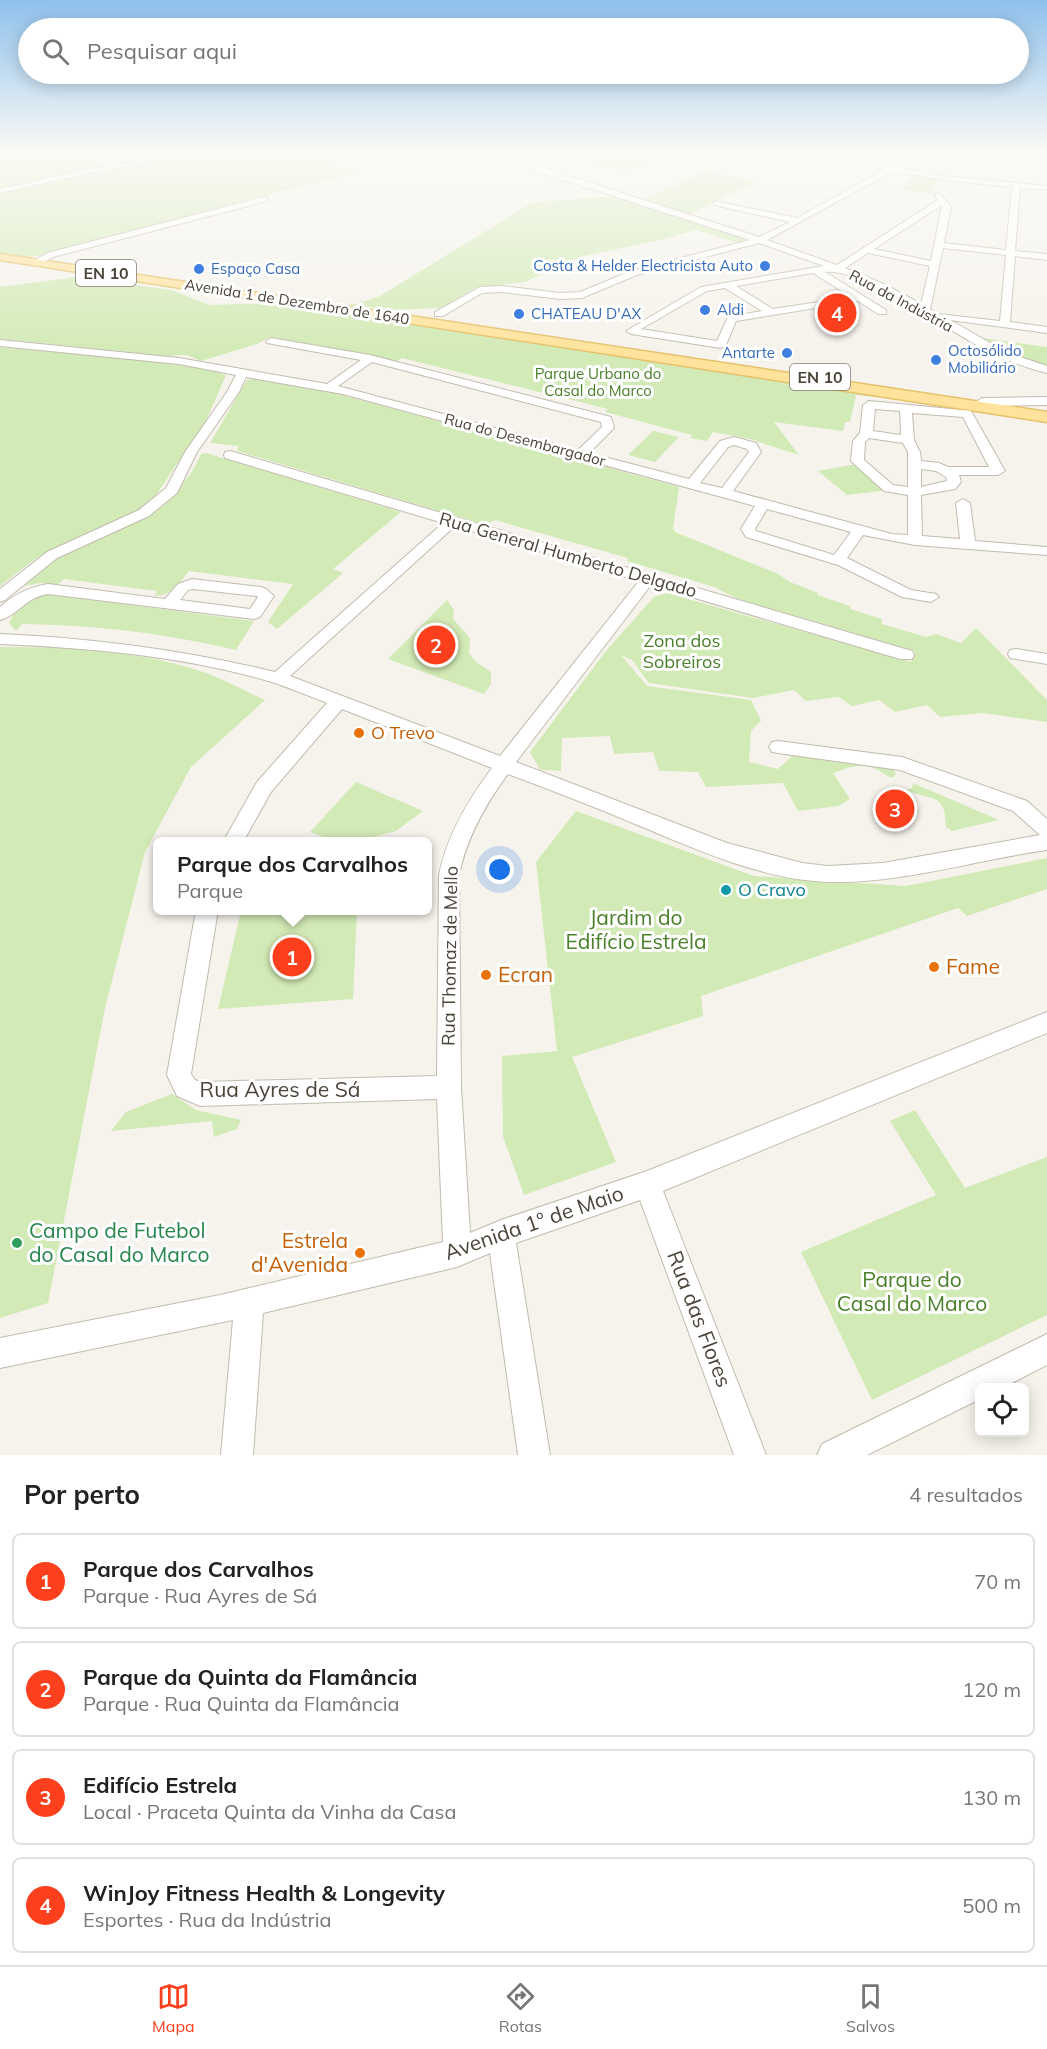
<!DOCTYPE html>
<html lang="pt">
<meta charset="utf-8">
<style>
:root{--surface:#fff;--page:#f6f6f6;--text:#222;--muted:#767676;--line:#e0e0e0;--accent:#fc3f1d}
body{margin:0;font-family:Mulish,sans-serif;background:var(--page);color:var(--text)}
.controls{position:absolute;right:18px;bottom:18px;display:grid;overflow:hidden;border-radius:9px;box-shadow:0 3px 15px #0003}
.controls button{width:54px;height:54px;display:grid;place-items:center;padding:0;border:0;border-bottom:2px solid var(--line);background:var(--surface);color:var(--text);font:30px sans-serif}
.you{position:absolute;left:500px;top:870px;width:21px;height:21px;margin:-15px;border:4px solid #fff;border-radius:50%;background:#1a73e8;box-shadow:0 0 0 9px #1a73e833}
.badge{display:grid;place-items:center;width:39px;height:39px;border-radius:50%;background:var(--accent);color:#fff;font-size:20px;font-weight:700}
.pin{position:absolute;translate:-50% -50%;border:3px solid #fff;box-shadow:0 2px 6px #0006}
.popup{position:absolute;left:153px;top:837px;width:279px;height:78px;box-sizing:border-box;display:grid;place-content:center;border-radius:9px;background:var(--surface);filter:drop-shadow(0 2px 4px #0005);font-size:20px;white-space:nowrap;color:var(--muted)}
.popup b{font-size:22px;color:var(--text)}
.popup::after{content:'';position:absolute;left:50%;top:100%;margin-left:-12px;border:12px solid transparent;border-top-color:var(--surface)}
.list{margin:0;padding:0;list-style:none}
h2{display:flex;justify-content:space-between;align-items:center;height:78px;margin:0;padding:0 24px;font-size:26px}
h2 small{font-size:20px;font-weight:400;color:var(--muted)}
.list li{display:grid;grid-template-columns:39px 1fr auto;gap:18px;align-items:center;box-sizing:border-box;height:96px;margin:0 12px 12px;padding:0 12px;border:2px solid var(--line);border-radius:9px}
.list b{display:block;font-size:22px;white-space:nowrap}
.list p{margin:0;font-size:20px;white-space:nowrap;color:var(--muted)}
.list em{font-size:20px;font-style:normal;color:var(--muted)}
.icon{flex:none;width:33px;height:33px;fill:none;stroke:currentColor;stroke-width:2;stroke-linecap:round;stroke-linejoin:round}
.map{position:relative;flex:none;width:1047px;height:1455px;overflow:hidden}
.search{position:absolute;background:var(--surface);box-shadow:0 3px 15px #0003;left:18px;right:18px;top:18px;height:66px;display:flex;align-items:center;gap:15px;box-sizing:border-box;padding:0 21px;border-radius:33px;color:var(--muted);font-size:22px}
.sheet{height:510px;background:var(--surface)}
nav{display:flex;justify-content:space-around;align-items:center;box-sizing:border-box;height:84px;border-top:2px solid var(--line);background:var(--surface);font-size:16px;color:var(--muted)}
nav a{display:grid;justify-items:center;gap:3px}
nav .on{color:var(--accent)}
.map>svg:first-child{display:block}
.green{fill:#d2eab5}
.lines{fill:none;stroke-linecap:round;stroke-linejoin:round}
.minor-casing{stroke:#c2bbae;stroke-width:2}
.major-casing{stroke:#e6c16a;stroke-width:3}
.minor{fill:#fff;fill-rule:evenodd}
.major{fill:#ffe39c;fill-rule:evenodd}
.shop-dot{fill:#3f7fe0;stroke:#fff;stroke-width:2}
.food-dot{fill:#e8710a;stroke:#fff;stroke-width:2}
.culture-dot{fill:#0f9aa8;stroke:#fff;stroke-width:2}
.leisure-dot{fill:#2e9e5b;stroke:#fff;stroke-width:2}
.labels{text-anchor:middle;stroke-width:6;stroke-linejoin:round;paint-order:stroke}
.far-shop-label{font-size:15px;fill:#366cbe;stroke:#fff;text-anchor:start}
.far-street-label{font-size:15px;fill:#4b4439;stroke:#fff}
.far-park-label{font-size:15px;fill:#4a7f2a;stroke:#fff}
.shield{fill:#fff;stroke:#817c74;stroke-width:1.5}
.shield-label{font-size:16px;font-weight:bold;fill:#4b4439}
.street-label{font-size:18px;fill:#4b4439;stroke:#fff}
.park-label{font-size:18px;fill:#4a7f2a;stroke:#fff}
.food-label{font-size:18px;fill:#c56008;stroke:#fff;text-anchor:start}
.culture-label{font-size:18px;fill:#0d838f;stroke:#fff;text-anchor:start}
.near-park-label{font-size:21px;fill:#4a7f2a;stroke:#fff}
.near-food-label{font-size:21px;fill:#c56008;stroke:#fff;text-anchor:start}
.near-street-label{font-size:21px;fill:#4b4439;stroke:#fff}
.near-leisure-label{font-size:21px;fill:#27864d;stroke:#fff;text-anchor:start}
</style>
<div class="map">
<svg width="1047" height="1455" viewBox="0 0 1047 1455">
<rect width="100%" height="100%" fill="#f6f3ec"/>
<g class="green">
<polygon points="24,151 81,151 90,160 107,166 0,189 0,156"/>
<polygon points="218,151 362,151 326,160 359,172 261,196 37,256 25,257 0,253 0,194 104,170"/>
<polygon points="544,151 635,151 662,158 626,173"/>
<polygon points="706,171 757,182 689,214 643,199"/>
<polygon points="915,174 938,178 933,194 901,190"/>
<polygon points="621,196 743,237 744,241 738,243 696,230 664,239 580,257 525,282 475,288 441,308 390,310 346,304 356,304 380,296 533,202"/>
<polygon points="77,277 171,290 210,305 274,303 737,373 879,397 856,395 850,422 845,422 843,431 774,422 799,455 750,439 713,432 707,441 690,438 692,435 605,412 608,409 402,358 397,361 270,337 257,344 201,361 187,355 165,356 0,339 0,287"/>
<polygon points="983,338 1047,347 1047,367 1016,357 981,339"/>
<polygon points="0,347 149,361 212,370 226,375 206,421 154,498 138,512 35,559 0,586"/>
<path d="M254 379 328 391 679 487 673 528 675 532 778 574 790 582 818 593 817 595 850 606V609L882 619V624L926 637 936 634 961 643 976 628 1047 700V722L983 713 940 717 927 705 895 712 879 700 852 706 839 697 806 701 794 690 753 698 649 683 632 660 621 655 647 686 751 700 761 721 751 731 749 762 778 769 794 754 890 765 896 774 892 778C885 775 882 772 876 769 862 762 846 768 833 773L850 799 838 806 798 811 783 783 706 787 698 772 659 771 653 752 614 754 610 736 562 738 561 771 540 770 530 752 606 651 654 597 667 593 911 662 915 651 738 599 714 587 627 561 628 558 495 520 486 525 237 451 239 446 210 443 247 380Z"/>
<polygon points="653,431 679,437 655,462 628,455"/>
<path d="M206 453 401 512 333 569 343 573 277 629 268 622 293 584 189 571C178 584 172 596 154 596L157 591 64 579 57 585 42 583 21 586 58 555 140 520 165 505 192 472 201 454Z"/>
<polygon points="856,464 888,490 847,495 818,471"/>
<path d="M46 594 254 621 236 650C164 633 96 625 22 624L16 631 9 623C15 608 31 596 46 594Z"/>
<polygon points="447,600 454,610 453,619 470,638 469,653 476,662 491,672 491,684 484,694 388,659"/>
<path d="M0 647C65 647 135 650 197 670 220 677 243 690 265 700L191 767 145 852 105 1008 48 1303 0 1318Z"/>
<polygon points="356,782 423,811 396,831 358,841 333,840 310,832"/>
<path d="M913 783 999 820 952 831 946 827C945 790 931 802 907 790L912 788Z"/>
<polygon points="576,811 754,876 906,886 1047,858 1047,889 967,916 958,908 701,996 703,1016 572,1057 616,1162 524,1195 503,1137 502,1056 557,1051 536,862"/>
<polygon points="241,911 357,911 353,999 218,1009"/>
<polygon points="172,1094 196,1110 241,1120 237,1129 214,1137 212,1121 111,1131 126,1112"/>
<polygon points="915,1110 965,1188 1047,1157 1047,1315 872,1400 801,1252 936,1195 890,1121"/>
</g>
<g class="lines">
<defs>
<g id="minor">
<polygon points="190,151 207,151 90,173 0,193 0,189 90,169"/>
<path d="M492 151H500L538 166 759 237 790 222 714 205V201L797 218 885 169 796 151C827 151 857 163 888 165 901 166 912 151 926 151L899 167 944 176 1047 186V190L1020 188 1015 251 1047 254V260L1015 256 1010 322 1047 327V333L950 320 1006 352 1047 366V373C1031 369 1014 363 999 357 957 338 866 268 825 272L886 310V314H878L858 301 736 321 726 345 721 348 631 334 626 331 701 287 824 266 759 243 637 275 582 298 560 299 501 292 482 293 443 316H435V312L480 287 501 286 560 293 580 292 631 271 750 240 532 170ZM893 171 944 180 1012 187 1006 250 944 243 951 207 939 193 935 195 938 200 837 265 767 240ZM942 205 931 261 874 249ZM943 248 1006 255 1000 321 938 314 930 309ZM868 253 930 266 921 304 886 285 845 268ZM813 273 851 297 773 309 736 286ZM725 288 762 311 728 317 717 341 641 329 707 291Z"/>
<polygon points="264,197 267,197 267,201 53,257 38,265 30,263 47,253"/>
<path d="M271 338 370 355 611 417 614 428 589 453 689 479 720 441 734 437 756 443 761 452 733 491 892 534 908 535V495L884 491 851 461 853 441 860 433 863 405 869 401 971 411 1005 471 998 475H959L961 482 955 489 921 495 922 536 960 539 956 503 963 499 970 503 975 541 1047 547V555L915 545 863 535 847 558 911 590 936 594 939 597 931 602 902 597 838 565 746 537 741 529 755 506 343 394 246 377 239 392 197 452 177 493 149 516 57 558 5 600 0 602V589L47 552 139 510 166 488 185 452 227 392 236 375 179 364 0 346V340L179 358 327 384 361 360 267 343 266 341ZM372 362 601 422 602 427 578 450 338 386ZM875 409 900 411 901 435 873 431ZM912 413 963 417 989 467H948L939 463 921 461 920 452 914 440ZM869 438 903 443 908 452V487L893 485 864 460 865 442ZM734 445 747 449 749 452 722 488 700 483 728 447ZM921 469 936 471 946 477 947 481 921 487ZM767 509 851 532 834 555 756 531 755 529Z"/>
<polygon points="1047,397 1047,405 982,406 976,402 982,398"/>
<path d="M230 451 912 651 914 655 912 659H900L651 585 516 762 727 843 802 863 828 866 883 863 1040 835 1013 811 900 770 778 753 772 752 769 747 772 742 778 741 902 757 1027 801 1047 819V850C975 860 904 883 831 882 764 881 696 849 635 824 593 806 550 790 508 774 485 805 467 837 459 875L461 1087 470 1233 501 1220 647 1171 1047 1012V1033L663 1191 766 1455H734L640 1200 516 1243 550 1455H518L490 1253 457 1267 263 1313 253 1455H221L233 1320 0 1368V1338L220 1295 443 1242 437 1099 200 1106 177 1096 167 1075 196 910H218L191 1074 195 1080 201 1082 437 1076 439 875C447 835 468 800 492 768L342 709 271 792 243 842H223L257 782 327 703C309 696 290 688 272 682 184 656 91 648 0 644V634C93 638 184 650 275 672L443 523 225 458 224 455 225 452ZM455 526 639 581 500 756 290 676Z"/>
<path d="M192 579 261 587 266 589 274 596 260 617 254 619 48 594C26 597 17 616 0 620V607C15 594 29 587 48 584L165 599 178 584ZM193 589 257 596 258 597 250 609 180 600 188 590Z"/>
<polygon points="1016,649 1047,654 1047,664 1010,658 1008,654 1010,650"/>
<polygon points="1047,1334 1047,1365 1002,1388 980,1388 980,1399 867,1455 817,1455 822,1444"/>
</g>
<polygon id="major" points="0,254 1047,412 1047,422 0,260"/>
</defs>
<use href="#minor" class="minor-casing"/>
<use href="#major" class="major-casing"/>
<use href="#minor" class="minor"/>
<use href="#major" class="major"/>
</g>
<linearGradient id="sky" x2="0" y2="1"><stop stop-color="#8fc1ec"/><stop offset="0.43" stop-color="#fbfaf6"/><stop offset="1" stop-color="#fbfaf6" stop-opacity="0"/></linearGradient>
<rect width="1047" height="355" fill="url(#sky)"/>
<g class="shop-dot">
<circle cx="765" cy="266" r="6"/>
<circle cx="199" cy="269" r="6"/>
<circle cx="705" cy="310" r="6"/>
<circle cx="519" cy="314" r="6"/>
<circle cx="787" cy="353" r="6"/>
<circle cx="936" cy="360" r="6"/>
</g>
<g class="food-dot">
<circle cx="359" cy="733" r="6"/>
<circle cx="934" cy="967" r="6"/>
<circle cx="486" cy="975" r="6"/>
<circle cx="360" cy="1253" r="6"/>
</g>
<circle class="culture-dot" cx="726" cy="890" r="6"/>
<circle class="leisure-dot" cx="17" cy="1243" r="6"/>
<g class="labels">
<g class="far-shop-label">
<text x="753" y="271" text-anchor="end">Costa &amp; Helder Electricista Auto</text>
<text x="211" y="274">Espaço Casa</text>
<text x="717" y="315">Aldi</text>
<text x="531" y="319">CHATEAU D'AX</text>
<text x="948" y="356">Octosólido<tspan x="948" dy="17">Mobiliário</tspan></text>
<text x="775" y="358" text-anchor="end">Antarte</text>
</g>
<g class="far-street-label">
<text transform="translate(901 301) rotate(28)" y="5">Rua da Indústria</text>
<text transform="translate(297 302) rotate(9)" y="5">Avenida 1 de Dezembro de 1640</text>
<text transform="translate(525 440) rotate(15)" y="5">Rua do Desembargador</text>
</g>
<g class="far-park-label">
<text x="598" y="379">Parque Urbano do<tspan x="598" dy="17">Casal do Marco</tspan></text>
</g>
<g class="shield">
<rect x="76" y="260" width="60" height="26" rx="4.5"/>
<rect x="790" y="364" width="60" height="26" rx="4.5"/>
</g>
<g class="shield-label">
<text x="106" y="279">EN 10</text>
<text x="820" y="383">EN 10</text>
</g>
<g class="street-label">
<text transform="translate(568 555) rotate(16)" y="6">Rua General Humberto Delgado</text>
<text transform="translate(450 956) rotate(-89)" y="6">Rua Thomaz de Mello</text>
</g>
<g class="park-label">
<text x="682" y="647">Zona dos<tspan x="682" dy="21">Sobreiros</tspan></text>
</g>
<g class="food-label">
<text x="371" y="739">O Trevo</text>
</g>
<g class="culture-label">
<text x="738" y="896">O Cravo</text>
</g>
<g class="near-park-label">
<text x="636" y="925">Jardim do<tspan x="636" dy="24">Edifício Estrela</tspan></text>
<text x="912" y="1287">Parque do<tspan x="912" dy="24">Casal do Marco</tspan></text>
</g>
<g class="near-food-label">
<text x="946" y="974">Fame</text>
<text x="498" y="982">Ecran</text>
<text x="348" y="1248" text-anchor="end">Estrela<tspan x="348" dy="24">d'Avenida</tspan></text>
</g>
<g class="near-street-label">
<text x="280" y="1097">Rua Ayres de Sá</text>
<text transform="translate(534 1223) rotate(-19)" y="7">Avenida 1º de Maio</text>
<text transform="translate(699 1319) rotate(69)" y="7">Rua das Flores</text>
</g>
<g class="near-leisure-label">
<text x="29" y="1238">Campo de Futebol<tspan x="29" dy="24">do Casal do Marco</tspan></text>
</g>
</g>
</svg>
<div class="controls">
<button><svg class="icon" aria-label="locate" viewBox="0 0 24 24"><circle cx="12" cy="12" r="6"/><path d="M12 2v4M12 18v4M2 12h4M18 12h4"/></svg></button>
</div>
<div class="you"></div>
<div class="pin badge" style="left:292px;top:957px">1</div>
<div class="popup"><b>Parque dos Carvalhos</b>Parque</div>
<div class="pin badge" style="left:436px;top:645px">2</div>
<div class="pin badge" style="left:895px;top:809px">3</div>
<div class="pin badge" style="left:837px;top:313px">4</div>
<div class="search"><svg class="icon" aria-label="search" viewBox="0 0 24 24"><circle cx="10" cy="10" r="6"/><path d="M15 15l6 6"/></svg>Pesquisar aqui</div>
</div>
<section class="sheet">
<h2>Por perto<small>4 resultados</small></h2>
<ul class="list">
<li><span class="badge">1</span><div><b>Parque dos Carvalhos</b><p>Parque · Rua Ayres de Sá</p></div><em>70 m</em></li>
<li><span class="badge">2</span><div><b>Parque da Quinta da Flamância</b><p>Parque · Rua Quinta da Flamância</p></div><em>120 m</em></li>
<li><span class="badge">3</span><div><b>Edifício Estrela</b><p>Local · Praceta Quinta da Vinha da Casa</p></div><em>130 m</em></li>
<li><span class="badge">4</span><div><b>WinJoy Fitness Health &amp; Longevity</b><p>Esportes · Rua da Indústria</p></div><em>500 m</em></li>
</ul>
</section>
<nav>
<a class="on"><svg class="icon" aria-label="map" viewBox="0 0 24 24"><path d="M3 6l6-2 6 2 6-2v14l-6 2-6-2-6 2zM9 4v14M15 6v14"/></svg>Mapa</a>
<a><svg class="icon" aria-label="directions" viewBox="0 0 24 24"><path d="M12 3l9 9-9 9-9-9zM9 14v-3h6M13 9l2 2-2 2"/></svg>Rotas</a>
<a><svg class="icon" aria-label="saved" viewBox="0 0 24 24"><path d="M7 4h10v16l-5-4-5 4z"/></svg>Salvos</a>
</nav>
